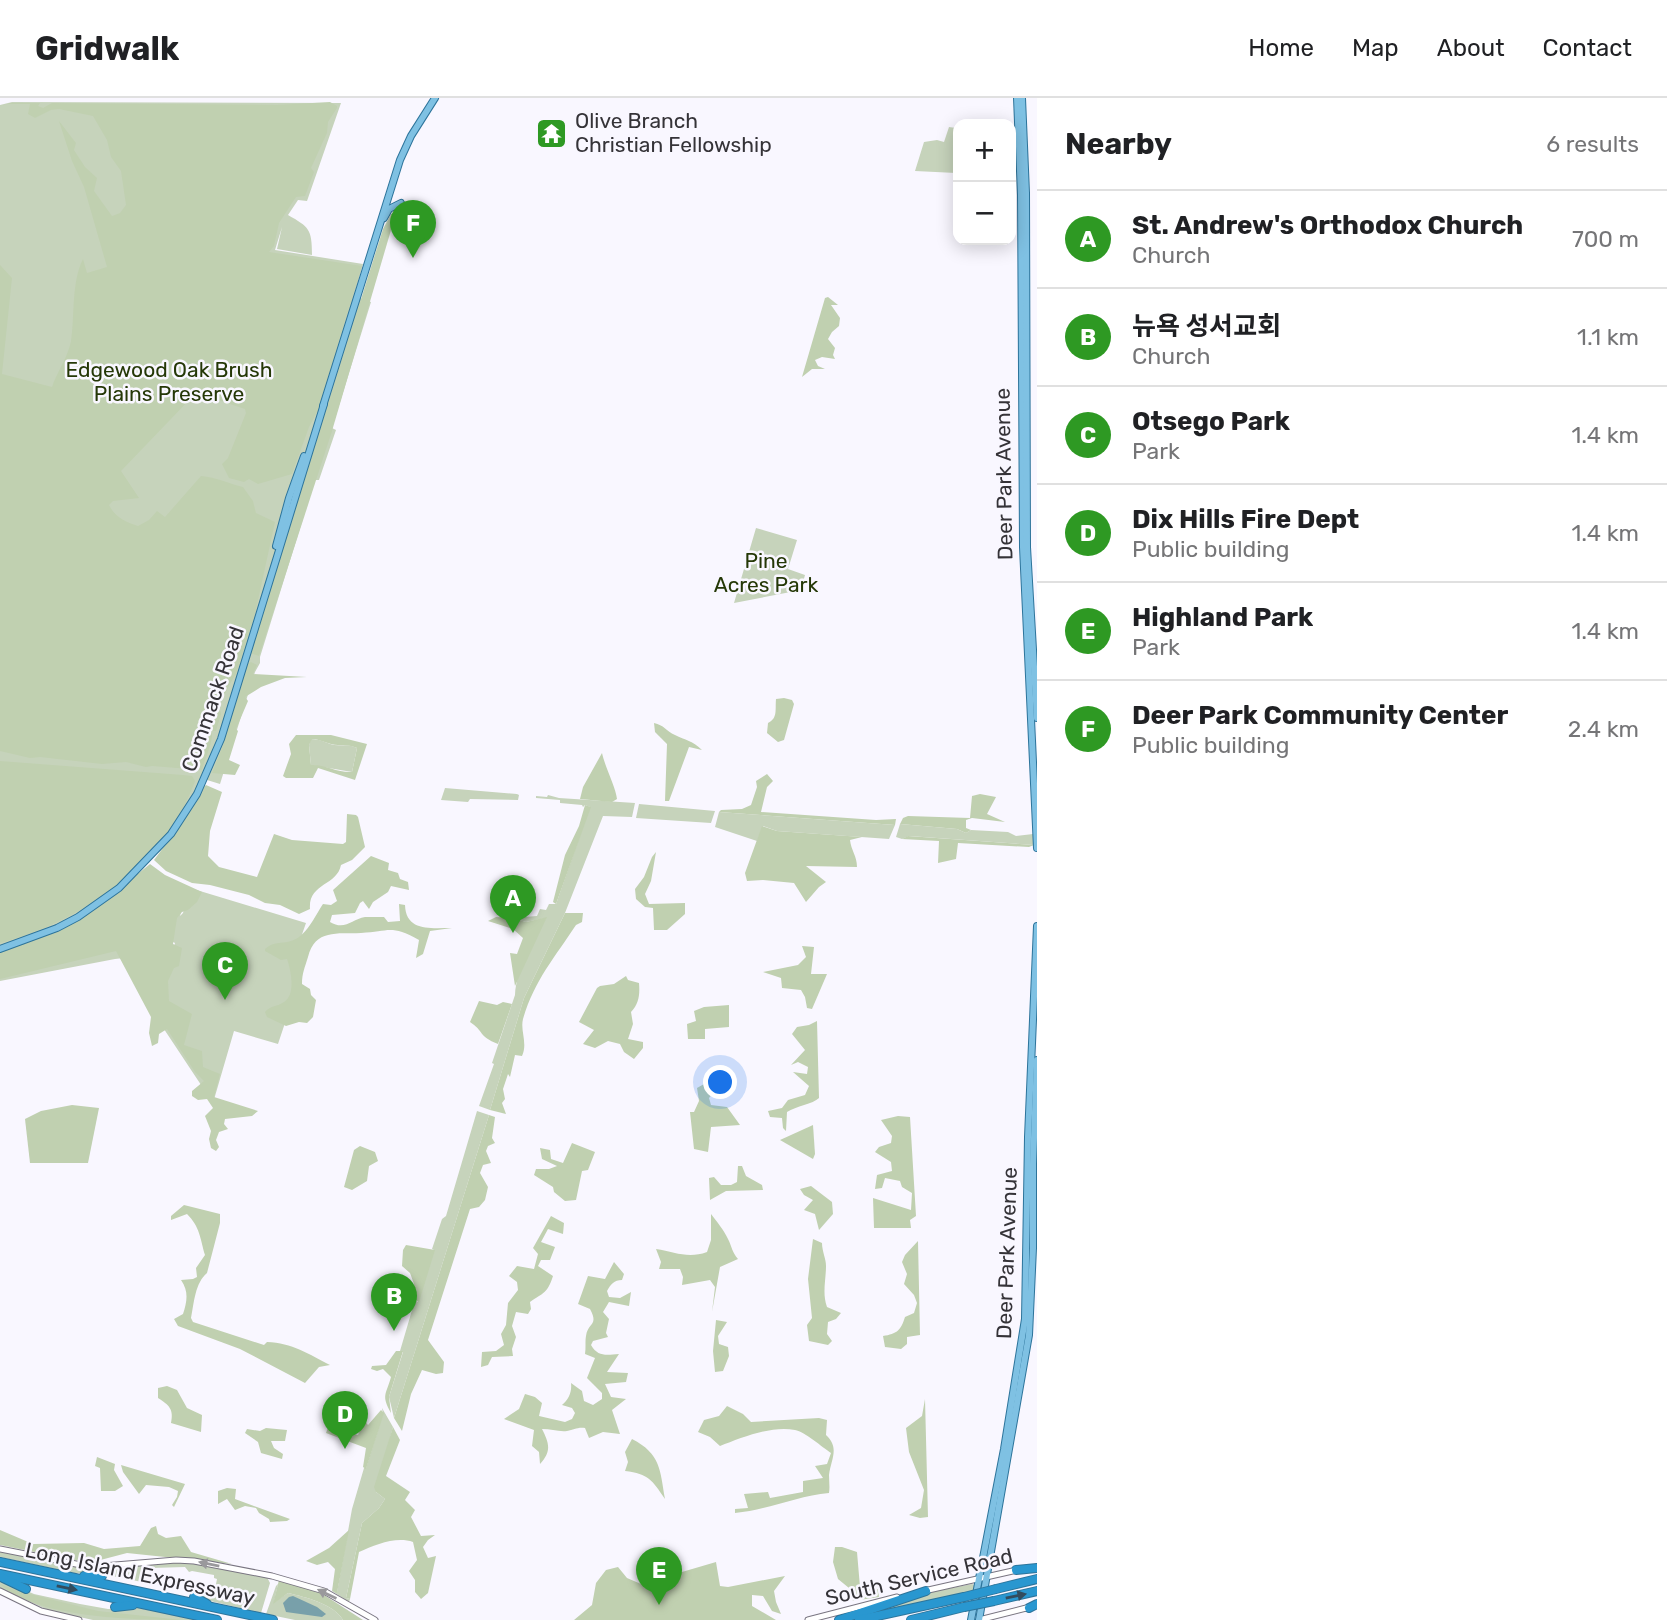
<!DOCTYPE html>
<meta charset="utf-8">
<style>
:root{--surface:#fff;--page:#f6f6f6;--text:#202124;--muted:#757577;--line:#e0e0e0;--accent:#2e9923}
body{margin:0;font-family:Rubik,"Noto Sans KR",sans-serif;background:var(--page);color:var(--text)}
.controls{position:absolute;right:21px;top:21px;display:grid;overflow:hidden;border-radius:14px;box-shadow:0 4px 18px #0003}
.controls button{width:63px;height:63px;display:grid;place-items:center;padding:0;border:0;border-bottom:2px solid var(--line);background:var(--surface);color:var(--text);font:35px sans-serif}
.you{position:absolute;left:721px;top:985px;width:24px;height:24px;margin:-18px;border:5px solid #fff;border-radius:50%;background:#1a73e8;box-shadow:0 0 0 10px #1a73e833}
.badge{display:grid;place-items:center;width:46px;height:46px;border-radius:50%;background:var(--accent);color:#fff;font-size:23px;font-weight:700}
.pin{position:absolute;translate:-50% -58px;filter:drop-shadow(0 2px 4px #0008)}
.pin::after{content:'';position:absolute;top:37px;width:24px;height:21px;background:inherit;clip-path:polygon(0 0,100% 0,50% 100%)}
.list{margin:0;padding:0;list-style:none}
h2{display:flex;justify-content:space-between;align-items:center;height:91px;margin:0;padding:0 28px;font-size:30px}
h2 small{font-size:23px;font-weight:400;color:var(--muted)}
.list li{display:grid;grid-template-columns:46px 1fr auto;gap:21px;align-items:center;box-sizing:border-box;height:98px;padding:0 28px;border-top:2px solid var(--line)}
.list b{display:block;font-size:26px;white-space:nowrap}
.list p{margin:0;font-size:23px;white-space:nowrap;color:var(--muted)}
.list em{font-size:23px;font-style:normal;color:var(--muted)}
.map{position:relative;flex:none;width:1037px;height:1522px;overflow:hidden}
header{display:flex;align-items:center;gap:42px;box-sizing:border-box;height:98px;padding:0 35px;background:var(--surface);border-bottom:2px solid var(--line)}
header strong{font-size:33px}
nav{display:flex;gap:38px;margin-inline-start:auto;font-size:24px}
main{display:flex}
aside{flex:1;background:var(--surface)}
.map>svg:first-child{display:block}
.green{fill:#c6d3bb}
.forest{fill:#c0d0b0;fill-rule:evenodd}
.water{fill:#78a0aa}
.lines{fill:none;stroke-linecap:round;stroke-linejoin:round}
.secondary-casing{stroke:#797581;stroke-width:7}
.primary-casing{stroke:#2d749b;stroke-width:8}
.motorway-casing{stroke:#2d749b;stroke-width:10}
.secondary{stroke:#fff;stroke-width:5}
.primary{stroke:#7fc1e3;stroke-width:6}
.motorway{stroke:#2997d0;stroke-width:8}
.motorway-bridge-casing{stroke:#2d749b;stroke-width:10;stroke-linecap:butt}
.motorway-bridge{stroke:#2997d0;stroke-width:8}
.oneway{fill:#9a999c}
.oneway2{fill:#324c5e}
.labels{text-anchor:middle;stroke-width:5;stroke-linejoin:round;paint-order:stroke}
.poi-label{font-size:21px;fill:#353338;stroke:#f9f7ff;text-anchor:start}
.park-label{font-size:21px;fill:#253807;stroke:#f9f7ff}
.street-label{font-size:21px;fill:#353338;stroke:#f9f7ff}
</style>
<header>
<strong>Gridwalk</strong>
<nav><a>Home</a><a>Map</a><a>About</a><a>Contact</a></nav>
</header>
<main>
<div class="map">
<svg width="1037" height="1522" viewBox="0 0 1037 1522">
<rect width="100%" height="100%" fill="#f9f7ff"/>
<g class="green">
<path d="M12 4 341 5 307 103 298 102 288 117C309 129 312 131 312 157L277 151 282 129 275 152 363 166 354 198 371 204 332 330 336 332 319 382H315L260 559V565L255 574 220 686 207 682 204 687 218 693 138 776 187 792 180 818 183 815 190 790 306 825 291 868 297 889 278 946 234 933 213 1005 154 916 175 845 173 844 169 855 115 861 0 883V7Z"/>
<polygon points="958,27 958,69 956,75 915,73 924,44 937,42 944,44 949,29 956,30"/>
<polygon points="756,430 797,442 788,471 805,477 801,492 734,505"/>
<path d="M311 641C320 641 326 645 334 647 343 648 349 646 357 650L352 674 311 667 309 647Z"/>
<polygon points="445,690 517,696 519,697 518,702 470,701 468,704 441,702"/>
<path d="M548 697 559 700 635 705 632 719 603 718 565 815 524 900 490 1012 479 1008 494 966 492 965 515 897C516 871 534 843 546 820L526 824 512 820 537 818 540 811 546 812 549 806H556L590 709 585 707 583 709 582 707 560 705V702L536 700V698L547 699Z"/>
<polygon points="639,706 715,713 711,725 636,720"/>
<polygon points="719,714 895,727 889,741 777,733 763,728 757,743 715,729"/>
<polygon points="900,726 957,731 966,735 971,732 1008,734 1016,738 1033,736 1034,747 909,738 902,741 896,739"/>
<polygon points="477,1013 489,1017 394,1320 389,1299 403,1254 400,1253 415,1202 418,1204 434,1152 432,1151 442,1121 446,1118"/>
<polygon points="382,1310 393,1329 376,1394 385,1401 379,1410 362,1425 346,1500 350,1501 349,1504 332,1493 337,1494 352,1411 364,1370 366,1370 383,1316"/>
<polygon points="0,1452 88,1471 185,1464 267,1479 270,1485 261,1515 206,1502 187,1494 187,1490 188,1493 211,1498 214,1496 217,1481 214,1480 214,1477 192,1473 189,1474 185,1469 151,1470 143,1476 142,1484 97,1475 74,1475 0,1459"/>
<polygon points="0,1481 34,1496 80,1506 108,1511 139,1510 198,1522 93,1522 48,1512 0,1490"/>
<path d="M278 1486 274 1504 288 1495C305 1499 334 1506 343 1522H295L266 1516 276 1488Z"/>
<polygon points="972,1486 975,1487 973,1494 859,1519 926,1495"/>
</g>
<g class="forest">
<path d="M330 4 337 8V10L328 24 327 35 311 70 314 74 305 98 296 99 279 125 274 148 269 154 362 168 340 239 323 303 309 329 292 376 258 386 249 381 244 384 229 380 222 366 228 360 246 315 245 311 206 298H193L121 373 139 400 113 403 109 407C115 419 125 424 138 428L149 422 157 413 165 419 201 378C216 379 230 386 243 389L253 403 256 415 275 424 255 516 236 576C229 586 225 597 219 607L221 616 216 633H212C213 646 205 659 202 672L152 668 146 669 126 664 102 666 40 659 30 660 0 653V167L12 180 2 276 52 289C57 274 68 259 71 243 75 217 71 185 83 161L87 175 107 169 84 89 72 63 59 23 76 45 74 52 85 69 97 80 94 93 112 118 120 115 126 107 121 73 111 59 107 42 93 18 59 11 51 12 35 20 28 16 30 6 11 5 0 8 12 5H40L38 8 43 10 52 5 277 7Z"/>
<polygon points="396,115 332,333 259,558 250,555 383,131 391,116"/>
<polygon points="828,199 838,207 831,207 840,220 839,228 832,234 828,241 835,250 833,257 835,261 822,259 815,262 818,268 825,271 812,271 802,279 825,200"/>
<polygon points="251,564 257,567 253,576 307,579 285,580 261,589 245,599 248,603 236,631 238,633 229,662 240,667 235,677 212,675 222,650 245,567"/>
<path d="M784 600 792 602 794 606 784 642 778 644 767 635 768 625C778 620 775 612 776 601Z"/>
<path d="M654 625C664 627 666 633 675 637 685 642 693 643 702 652L689 649 669 703H665L667 646 655 634Z"/>
<path d="M296 637H331L367 646 355 682 318 670 313 680H286L283 678 291 656 289 646ZM312 641C321 641 328 647 338 647 346 647 349 647 357 650L352 674C338 675 324 666 311 667L309 647Z"/>
<path d="M602 655C605 669 616 690 617 701L612 704 580 701 583 689Z"/>
<path d="M0 663 183 677 192 678 195 683C166 764 82 824 0 845Z"/>
<polygon points="767,676 773,683 767,689 761,714 876,722 896,721 895,727 719,714 721,712 742,711 751,707 757,689 756,683"/>
<path d="M206 687 222 694 210 733 208 758 219 769 257 779 274 736 292 742 343 746 346 744 347 716 356 717 358 719 365 749 352 762 341 767C337 788 308 785 310 811L299 816 280 807 265 805 249 797 210 787 192 785 166 773 154 762 193 710Z"/>
<polygon points="980,696 996,699 987,716 1005,724 972,720 966,722 966,730 971,732 966,735 957,731 900,726 903,720 908,718 970,720 972,698"/>
<polygon points="585,707 591,709 556,806 553,804 565,757 579,728"/>
<path d="M762 728 777 733 862 739 850 742C851 752 857 758 857 769L806 768 826 784 819 789 806 804 794 785 763 782 747 783 745 775Z"/>
<polygon points="908,738 1034,747 1029,749 958,745 956,761 938,765 939,743 902,741"/>
<polygon points="656,754 651,783 645,796 649,806 685,805 685,816 667,832 654,832 653,810 645,809 636,801 635,791 644,779 652,759"/>
<path d="M371 758 389 765 388 772 398 775 400 781 408 784 409 792 391 788 388 794 373 804 369 811 363 803 360 805 355 815 332 817 330 824C345 833 352 821 365 819 371 819 378 819 384 819L388 824 400 823 399 806 405 807C406 834 431 830 452 830L430 833 423 856 416 860 419 842C390 826 389 834 361 835 337 836 315 831 308 859 305 869 302 875 302 886L310 891 311 897 316 902 313 919 307 925 299 924 286 928 267 919 265 914C271 907 277 909 284 904 296 897 291 872 287 861L281 862 265 853V851C274 843 280 846 291 843 306 839 315 818 323 806L331 807 337 803 333 792Z"/>
<polygon points="150,766 165,777 202,794 197,804 188,812 182,814 177,820 173,846 182,850 179,868 174,870 168,883 169,903 192,916 184,947 202,953 203,969 220,976 214,999 258,1013 252,1018 225,1021 224,1026 228,1031 219,1034 216,1042 219,1049 216,1053 211,1050 209,1041 211,1033 205,1018 213,1010 207,1001 198,1002 192,998 192,993 204,983 195,974 167,931 159,936 158,945 152,948 149,935 151,919 116,853 0,881 0,852 45,838 92,813"/>
<path d="M565 815H583L582 824 576 827C555 859 534 883 523 921 520 933 528 945 522 958L515 957 510 979 508 976 503 991 505 1001 502 1005 506 1016 490 1012 524 900Z"/>
<polygon points="496,819 512,820 526,824 547,819 515,888 510,855 517,856 523,840 513,831 488,823"/>
<polygon points="802,848 814,849 811,876 827,876 812,911 807,910 805,899 801,892 782,890 781,880 763,874 798,867 806,859"/>
<path d="M626 878 628 882 639 885C640 896 639 906 631 914L633 926 628 941 643 944V950L634 961 624 954 620 946 608 943 595 950 583 946 594 932 579 924 597 890 600 888 614 886Z"/>
<path d="M479 903 497 907 503 904 512 906 498 946C478 938 484 933 470 924Z"/>
<polygon points="729,907 729,929 705,931 705,941 688,941 687,926 696,923 694,913 704,909"/>
<path d="M817 923 819 1000C813 1006 796 1008 787 1014L786 1033 783 1030 782 1020 770 1019 768 1013 782 1010 788 1002 805 997 809 988 793 974 807 976 808 969 798 964 791 967 805 952 792 936 797 929 809 927Z"/>
<polygon points="704,986 713,987 715,993 709,1000 711,1007 727,1009 740,1027 711,1029 708,1054 694,1051 690,1014 694,1014 699,1003 697,990"/>
<polygon points="72,1007 99,1010 88,1065 30,1065 25,1021 41,1013"/>
<polygon points="489,1017 495,1019 492,1040 495,1045 488,1048 486,1053 491,1065 483,1067 480,1075 488,1089 485,1102 479,1109 470,1111 428,1242 444,1264 443,1275 436,1276 422,1272 411,1296 402,1333 394,1320"/>
<polygon points="898,1018 910,1019 916,1118 910,1122 911,1130 874,1130 873,1100 911,1112 912,1095 902,1089 900,1083 885,1080 882,1090 875,1091 877,1077 892,1073 891,1064 875,1054 879,1049 891,1045 892,1038 881,1022"/>
<polygon points="813,1027 815,1056 813,1061 780,1042"/>
<polygon points="572,1045 595,1054 588,1072 582,1073 576,1102 565,1103 554,1094 553,1089 534,1077 536,1071 549,1071 557,1068 542,1061 540,1050 550,1052 551,1061 563,1065"/>
<polygon points="360,1048 375,1054 378,1063 369,1068 367,1083 352,1092 344,1089 354,1052"/>
<polygon points="738,1068 742,1068 746,1078 762,1087 763,1092 726,1093 710,1102 709,1080 714,1079 721,1087 731,1087 737,1084"/>
<polygon points="811,1088 832,1104 833,1116 819,1132 815,1116 804,1112 813,1102 804,1097 800,1091"/>
<path d="M184 1107 220 1116V1125L207 1175C195 1185 194 1205 191 1220L193 1224 264 1247 267 1244C292 1245 309 1256 330 1267L319 1269 305 1285 240 1251 178 1228 174 1221 183 1216C187 1203 189 1194 181 1182L193 1181 197 1179 196 1170 205 1157C200 1140 200 1129 187 1116L171 1122V1118Z"/>
<path d="M711 1116C717 1124 724 1132 728 1141 732 1149 732 1154 738 1161L720 1169 712 1214 715 1189 710 1182 682 1187 683 1179 680 1171H659L661 1164 656 1151C675 1154 688 1161 707 1154L711 1142Z"/>
<path d="M551 1118 564 1125 563 1136 548 1131 541 1144 555 1149 550 1162H541L538 1168 553 1178C547 1196 544 1194 530 1204L531 1211 528 1216 516 1214 512 1228 516 1239 512 1251 513 1258 492 1259 488 1267 481 1269 482 1254 496 1253 504 1247 501 1236 506 1227 508 1205 518 1192 517 1184 509 1178 517 1168 534 1171 538 1156 533 1150Z"/>
<path d="M813 1141 822 1145C822 1153 826 1161 826 1168 826 1182 822 1195 827 1209L841 1215 836 1221 828 1224 827 1236 832 1243 828 1247 809 1243 807 1227 812 1220 808 1181Z"/>
<path d="M918 1143 920 1237 907 1239V1246L901 1251 885 1249 883 1238C897 1236 901 1232 905 1219L914 1215 917 1205 914 1197 904 1186 907 1176 902 1164 905 1157Z"/>
<polygon points="406,1147 435,1152 419,1204 404,1195 411,1193 414,1186 410,1175 402,1168 403,1152"/>
<path d="M614 1164 624 1176 622 1182C614 1182 611 1186 607 1193L609 1199 620 1200 631 1194 629 1208 609 1204 603 1214 609 1221 606 1235 608 1239 593 1243 591 1247C598 1259 606 1257 619 1256L607 1274 628 1275 626 1284 605 1286 611 1299 626 1301 612 1312 620 1336 603 1334 589 1340 585 1330C577 1329 574 1332 567 1333 559 1334 551 1331 542 1331 549 1345 552 1353 540 1366L539 1354 532 1348 534 1332 504 1321 519 1311 525 1296 535 1299 542 1305 539 1318 565 1324 572 1321 575 1315 572 1310 562 1307C569 1301 572 1294 571 1285L582 1293 584 1303 593 1307 602 1301V1295L587 1280 595 1260 585 1256C586 1250 585 1243 586 1238 588 1224 599 1228 590 1211L578 1206 588 1178 605 1181Z"/>
<polygon points="716,1222 727,1224 718,1238 719,1246 728,1249 729,1258 723,1273 715,1274 713,1253"/>
<path d="M396 1253H403L389 1299 391 1315C381 1297 386 1297 391 1279L383 1271 377 1273 371 1271 372 1268 386 1267Z"/>
<path d="M167 1288 177 1292 187 1310 202 1317 201 1334 171 1325C174 1311 169 1307 158 1300V1290Z"/>
<polygon points="925,1301 928,1419 920,1420 909,1417 921,1410 924,1392 909,1354 906,1330 922,1318"/>
<path d="M727 1308 743 1316 751 1324 819 1320 827 1322 826 1337C840 1350 831 1361 829 1377 829 1383 830 1389 829 1395 797 1398 767 1412 735 1415V1411L748 1410 744 1396 768 1394 770 1400 803 1394V1383L823 1380 815 1368 827 1366 831 1355C822 1349 805 1334 795 1332 772 1327 741 1340 720 1348L710 1339 698 1334 704 1322 719 1318Z"/>
<polygon points="381,1312 384,1315 366,1371 363,1369 366,1350 326,1335 328,1329 358,1337 364,1322 368,1327"/>
<path d="M393 1329 400 1342 386 1378 410 1394 405 1402 415 1412 411 1419 421 1438 435 1437 428 1442 423 1449 428 1460 436 1458 428 1495 421 1501 415 1494V1482L409 1473 417 1462 413 1444C396 1438 375 1447 359 1454L350 1501 346 1500 362 1425 379 1410 385 1401 376 1394 374 1389Z"/>
<polygon points="266,1330 287,1332 285,1343 271,1343 274,1350 283,1356 282,1361 261,1355 258,1344 245,1335 247,1331 260,1333"/>
<path d="M632 1341C661 1356 660 1372 665 1401 652 1382 649 1376 625 1373L628 1364 625 1354Z"/>
<polygon points="97,1359 115,1366 114,1372 123,1388 115,1393 101,1393 100,1370 95,1368"/>
<polygon points="121,1367 185,1386 174,1409 172,1407 177,1399 178,1393 169,1389 146,1387 139,1396 123,1374"/>
<polygon points="227,1390 236,1391 235,1401 290,1421 287,1423 270,1424 269,1421 259,1415 256,1410 245,1408 235,1412 227,1401 218,1406 218,1393"/>
<polygon points="156,1428 158,1436 166,1440 181,1438 191,1454 232,1466 127,1455 89,1465 0,1447 0,1432 33,1446 84,1445 104,1451 140,1448 151,1430"/>
<polygon points="349,1432 337,1495 332,1493 335,1471 328,1464 317,1467 306,1463 329,1450"/>
<polygon points="835,1449 842,1449 857,1454 860,1489 878,1491 879,1499 853,1503 849,1490 838,1481 833,1464"/>
<polygon points="716,1464 720,1488 728,1489 785,1478 774,1493 776,1504 781,1516 772,1513 763,1498 752,1497 752,1508 776,1522 574,1522 592,1507 596,1485 606,1472 618,1469 627,1480 641,1486"/>
<path d="M279 1482 321 1495 363 1522H343C334 1506 305 1499 288 1495L273 1506Z"/>
<path d="M0 1486 18 1493 98 1513 182 1522C133 1522 36 1520 0 1486Z"/>
</g>
<polygon class="water" points="293,1498 317,1509 326,1516 322,1519 286,1514 283,1505 289,1499"/>
<g class="lines">
<defs>
<g id="secondary">
<polyline points="0,1451 91,1469 176,1462 194,1463 272,1478 324,1493 375,1522"/>
<polyline points="0,1493 41,1513 79,1522"/>
<polyline points="924,1493 1017,1472"/>
<polyline points="808,1522 897,1499"/>
<polyline points="979,1522 1030,1509"/>
</g>
<g id="primary">
<polyline points="1017,0 1021,97 1023,449 1037,750"/>
<polyline points="1022,0 1026,95 1027,449 1037,620"/>
<polyline points="384,120 389,111 401,105"/>
<polyline points="323,308 400,62 411,38 435,0"/>
<polyline points="276,448 289,400 304,358"/>
<polyline points="0,851 57,830 78,819 119,790 171,736 197,696 221,641 324,306"/>
<polyline points="971,1522 1004,1351 1025,1221 1028,1039 1037,828"/>
<polyline points="979,1522 1029,1237 1033,1150 1033,1066 1037,962"/>
</g>
<g id="motorway">
<polyline points="0,1464 273,1522"/>
<polyline points="1016,1472 1037,1470"/>
<polyline points="0,1476 217,1522"/>
<polyline points="84,1478 102,1478"/>
<polyline points="3,1480 26,1491"/>
<polyline points="996,1491 1037,1481"/>
<polyline points="194,1499 207,1506"/>
<polyline points="994,1503 1037,1493"/>
<polyline points="115,1509 133,1507"/>
<polyline points="1029,1510 1037,1506"/>
<polyline points="839,1522 926,1493"/>
<polyline points="859,1522 964,1499"/>
<polyline points="911,1522 964,1509"/>
</g>
</defs>
<use href="#secondary" class="secondary-casing"/>
<use href="#primary" class="primary-casing"/>
<use href="#motorway" class="motorway-casing"/>
<use href="#secondary" class="secondary"/>
<use href="#primary" class="primary"/>
<use href="#motorway" class="motorway"/>
<defs>
<g id="motorway-bridge">
<polyline points="964,1499 996,1491"/>
<polyline points="964,1509 994,1503"/>
</g>
</defs>
<use href="#motorway-bridge" class="motorway-bridge-casing"/>
<use href="#motorway-bridge" class="motorway-bridge"/>
</g>
<defs><path id="oneway-solid" d="M-6-.8H1V-3.2L6.5 0L1 3.2V.8H-6Z" transform="scale(1.75)"/></defs>
<g class="oneway">
<use href="#oneway-solid" transform="translate(209 1466) rotate(-169)"/>
<use href="#oneway-solid" transform="translate(327 1496) rotate(-154)"/>
</g>
<g class="oneway2">
<use href="#oneway-solid" transform="translate(67 1490) rotate(12)"/>
<use href="#oneway-solid" transform="translate(1016 1498) rotate(-12)"/>
</g>
<defs>
<symbol id="temple-square" viewBox="-11 -11 22 22"><rect x="-9" y="-9" width="18" height="18" rx="4" fill="#2e9923" stroke="#f9f7ff"/><path d="M0-6L5-2H3V0L6.5 2.5H4V6H1.5V3h-3V6H-4V2.5H-6.5L-3 0V-2H-5Z" fill="#fff"/></symbol>
</defs>
<g fill-rule="evenodd">
<use href="#temple-square" x="534" y="18" width="35" height="35"/>
</g>
<g class="labels">
<g class="poi-label">
<text x="575" y="30">Olive Branch<tspan x="575" dy="24">Christian Fellowship</tspan></text>
</g>
<g class="park-label">
<text x="169" y="279">Edgewood Oak Brush<tspan x="169" dy="24">Plains Preserve</tspan></text>
<text x="766" y="470">Pine<tspan x="766" dy="24">Acres Park</tspan></text>
</g>
<g class="street-label">
<text transform="translate(1004 376) rotate(-91)" y="7">Deer Park Avenue</text>
<text transform="translate(213 601) rotate(-71)" y="7">Commack Road</text>
<text transform="translate(1007 1155) rotate(-88)" y="7">Deer Park Avenue</text>
<text transform="translate(140 1476) rotate(12)" y="7">Long Island Expressway</text>
<text transform="translate(919 1479) rotate(-13)" y="7">South Service Road</text>
</g>
</g>
</svg>
<div class="controls">
<button>+</button>
<button>−</button>
</div>
<div class="you"></div>
<div class="pin badge" style="left:513px;top:835px">A</div>
<div class="pin badge" style="left:394px;top:1233px">B</div>
<div class="pin badge" style="left:225px;top:902px">C</div>
<div class="pin badge" style="left:345px;top:1351px">D</div>
<div class="pin badge" style="left:659px;top:1507px">E</div>
<div class="pin badge" style="left:413px;top:160px">F</div>
</div>
<aside>
<h2>Nearby<small>6 results</small></h2>
<ul class="list">
<li><span class="badge">A</span><div><b>St. Andrew's Orthodox Church</b><p>Church</p></div><em>700 m</em></li>
<li><span class="badge">B</span><div><b>뉴욕 성서교회</b><p>Church</p></div><em>1.1 km</em></li>
<li><span class="badge">C</span><div><b>Otsego Park</b><p>Park</p></div><em>1.4 km</em></li>
<li><span class="badge">D</span><div><b>Dix Hills Fire Dept</b><p>Public building</p></div><em>1.4 km</em></li>
<li><span class="badge">E</span><div><b>Highland Park</b><p>Park</p></div><em>1.4 km</em></li>
<li><span class="badge">F</span><div><b>Deer Park Community Center</b><p>Public building</p></div><em>2.4 km</em></li>
</ul>
</aside>
</main>
